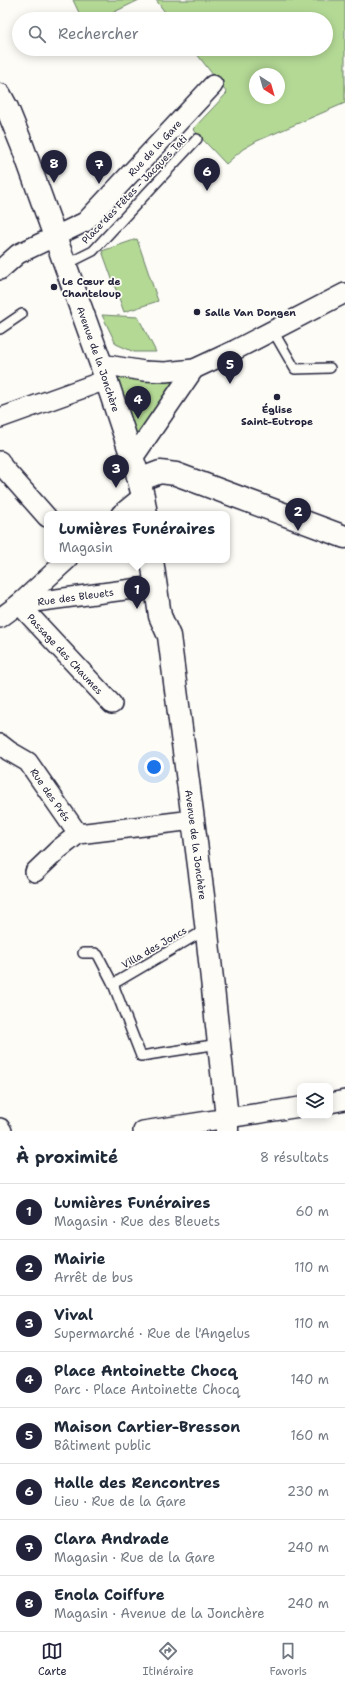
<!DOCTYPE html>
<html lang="fr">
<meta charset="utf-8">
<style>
:root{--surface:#fff;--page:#f2f2f3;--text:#1f2937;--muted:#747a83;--line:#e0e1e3;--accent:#22223b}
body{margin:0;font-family:"Shantell Sans",sans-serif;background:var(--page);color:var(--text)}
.controls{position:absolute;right:12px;bottom:12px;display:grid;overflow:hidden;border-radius:8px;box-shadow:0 2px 10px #0003}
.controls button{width:36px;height:36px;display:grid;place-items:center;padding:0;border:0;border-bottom:1px solid var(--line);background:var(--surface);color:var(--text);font:20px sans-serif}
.compass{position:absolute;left:249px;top:68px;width:36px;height:36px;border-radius:50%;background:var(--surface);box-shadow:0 2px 10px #0003;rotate:143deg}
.you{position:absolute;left:154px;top:767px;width:14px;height:14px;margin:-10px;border:3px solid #fff;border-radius:50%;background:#1a73e8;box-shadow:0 0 0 6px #1a73e833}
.badge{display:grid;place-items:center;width:26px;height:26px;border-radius:50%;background:var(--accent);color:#fff;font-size:13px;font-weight:700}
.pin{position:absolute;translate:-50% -33px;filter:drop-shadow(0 1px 2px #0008)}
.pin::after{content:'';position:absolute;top:21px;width:14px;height:12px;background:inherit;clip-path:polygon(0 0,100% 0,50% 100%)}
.popup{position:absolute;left:44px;top:511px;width:186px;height:52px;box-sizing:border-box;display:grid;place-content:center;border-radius:8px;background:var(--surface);filter:drop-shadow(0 1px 3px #0005);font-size:13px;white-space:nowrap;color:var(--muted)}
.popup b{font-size:15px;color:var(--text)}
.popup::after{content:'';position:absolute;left:50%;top:100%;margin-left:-8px;border:8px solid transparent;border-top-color:var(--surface)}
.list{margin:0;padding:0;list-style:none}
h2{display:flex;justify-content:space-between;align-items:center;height:52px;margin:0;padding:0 16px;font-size:17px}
h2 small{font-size:13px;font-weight:400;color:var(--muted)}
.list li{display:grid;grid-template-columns:26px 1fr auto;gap:12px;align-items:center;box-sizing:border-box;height:56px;padding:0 16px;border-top:1px solid var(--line)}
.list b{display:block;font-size:15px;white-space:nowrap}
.list p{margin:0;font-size:13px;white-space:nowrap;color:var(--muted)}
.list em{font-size:13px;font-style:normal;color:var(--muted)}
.icon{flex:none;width:22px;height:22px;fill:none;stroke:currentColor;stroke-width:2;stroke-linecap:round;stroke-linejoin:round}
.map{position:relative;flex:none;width:345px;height:1131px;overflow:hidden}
.search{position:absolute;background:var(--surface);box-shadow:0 2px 10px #0003;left:12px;right:12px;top:12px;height:44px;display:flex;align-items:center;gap:10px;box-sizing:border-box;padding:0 14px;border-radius:22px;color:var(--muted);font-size:15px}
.sheet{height:500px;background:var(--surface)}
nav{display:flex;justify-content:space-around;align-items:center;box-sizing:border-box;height:56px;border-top:1px solid var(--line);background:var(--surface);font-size:11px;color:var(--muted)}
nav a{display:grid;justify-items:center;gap:2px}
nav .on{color:var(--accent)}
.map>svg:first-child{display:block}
.green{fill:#b4d995;stroke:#6b7e68;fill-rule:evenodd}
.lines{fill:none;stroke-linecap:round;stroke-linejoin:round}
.lane-casing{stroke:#22223b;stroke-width:12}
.street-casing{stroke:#22223b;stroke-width:22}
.secondary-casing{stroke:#22223b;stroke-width:25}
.lane{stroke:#fdfcf7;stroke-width:9}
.street{stroke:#fdfcf7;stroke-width:19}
.secondary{stroke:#fdfcf7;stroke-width:22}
.poi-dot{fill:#22223b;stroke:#fdfcf7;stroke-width:1.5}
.labels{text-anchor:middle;stroke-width:3.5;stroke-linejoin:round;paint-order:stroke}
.street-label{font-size:10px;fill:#22223b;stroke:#fdfcf7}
.poi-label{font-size:10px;font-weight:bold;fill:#22223b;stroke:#fdfcf7;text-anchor:start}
</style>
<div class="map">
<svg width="345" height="1131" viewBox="0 0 345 1131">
<rect width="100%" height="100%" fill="#fdfcf7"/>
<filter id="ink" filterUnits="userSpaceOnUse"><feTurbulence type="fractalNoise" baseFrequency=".025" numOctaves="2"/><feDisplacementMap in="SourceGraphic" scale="8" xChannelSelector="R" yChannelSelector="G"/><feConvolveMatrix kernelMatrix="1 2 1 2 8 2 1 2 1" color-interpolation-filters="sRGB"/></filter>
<g filter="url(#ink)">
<g class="green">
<polygon points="73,0 139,0 100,19 82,19"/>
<path d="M156 0H345V103L257 141 243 149 226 164 193 129 227 93 193 49H326V19H170ZM255 74H279V98H255Z"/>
<polygon points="137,239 158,301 124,312 102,251"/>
<polygon points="102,315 138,317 156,352 134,352 116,344"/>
<polygon points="122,374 172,381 174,386 138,443 115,380"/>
</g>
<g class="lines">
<defs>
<g id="lane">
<polyline points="65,265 93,251 197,139"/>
<polyline points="0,329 22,314"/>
<polyline points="273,331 295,369 330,368"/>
<polyline points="83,953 95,953 98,955 113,984 141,1056 219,1044"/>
<polyline points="113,984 200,933 207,931"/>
</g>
<g id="street">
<path id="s1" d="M0 270 18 254 85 222 213 85"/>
<polyline points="101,364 144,371 165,372 194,369 235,350 345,293"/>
<polyline points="0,418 106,380"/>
<polyline points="133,458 194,369"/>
<polyline points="0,461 2,466 47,517"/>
<polyline points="121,514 143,496"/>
<path id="s2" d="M19 604 155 586"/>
<path id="s3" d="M19 604 112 704"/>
<polyline points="0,618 19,604 67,560"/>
<path id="s4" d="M0 744 9 751 28 762 78 834"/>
<polyline points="35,872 59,849 78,834 193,820"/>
<polyline points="330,1103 345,1100"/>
<polyline points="0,1128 2,1131"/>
<polyline points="143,1131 300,1107"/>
</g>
<g id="secondary">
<path id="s5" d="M0 95 7 108 22 145 101 364 136 469 143 496 146 514"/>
<polyline points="139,480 160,472 176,474 345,537"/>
<path id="s6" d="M152 560 160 616 169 636 179 713 203 896 227 1118V1131"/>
</g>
</defs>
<use href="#lane" class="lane-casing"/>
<use href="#street" class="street-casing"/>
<use href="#secondary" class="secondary-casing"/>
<use href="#lane" class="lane"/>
<use href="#street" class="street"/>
<use href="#secondary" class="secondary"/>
</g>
</g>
<g class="poi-dot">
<circle cx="54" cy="287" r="4"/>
<circle cx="197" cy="312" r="4"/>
<circle cx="277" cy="397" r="4"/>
</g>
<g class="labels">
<g class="street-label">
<text dy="4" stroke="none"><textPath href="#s1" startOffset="200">Rue de la Gare</textPath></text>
<text transform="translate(134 189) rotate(-46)" y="4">Place des Fêtes - Jacques Tati</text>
<text dy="4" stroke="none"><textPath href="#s5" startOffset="282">Avenue de la Jonchère</textPath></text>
<text dy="4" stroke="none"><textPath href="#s2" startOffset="57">Rue des Bleuets</textPath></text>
<text dy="4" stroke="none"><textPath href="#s3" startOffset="68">Passage des Chaumes</textPath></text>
<text dy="4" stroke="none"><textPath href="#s4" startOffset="73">Rue des Prés</textPath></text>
<text dy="4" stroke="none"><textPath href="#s6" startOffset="289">Avenue de la Jonchère</textPath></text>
<text transform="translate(154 947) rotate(-30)" y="4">Villa des Joncs</text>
</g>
<g class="poi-label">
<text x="62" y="285">Le Cœur de<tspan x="62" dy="12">Chanteloup</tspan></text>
<text x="205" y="316">Salle Van Dongen</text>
<text x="277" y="413" text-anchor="middle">Église<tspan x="277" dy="12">Saint-Eutrope</tspan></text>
</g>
</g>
</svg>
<div class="controls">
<button><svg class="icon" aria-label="layers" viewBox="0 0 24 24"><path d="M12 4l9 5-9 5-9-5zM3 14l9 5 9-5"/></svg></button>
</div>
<svg class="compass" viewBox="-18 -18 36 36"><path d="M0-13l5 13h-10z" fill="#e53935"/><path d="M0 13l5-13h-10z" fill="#747a83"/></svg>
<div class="you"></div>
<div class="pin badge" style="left:137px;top:609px">1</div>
<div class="popup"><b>Lumières Funéraires</b>Magasin</div>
<div class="pin badge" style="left:298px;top:531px">2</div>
<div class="pin badge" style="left:116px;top:488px">3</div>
<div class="pin badge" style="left:138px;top:419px">4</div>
<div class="pin badge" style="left:230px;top:384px">5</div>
<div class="pin badge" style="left:207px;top:191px">6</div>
<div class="pin badge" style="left:99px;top:184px">7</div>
<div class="pin badge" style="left:54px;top:183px">8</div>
<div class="search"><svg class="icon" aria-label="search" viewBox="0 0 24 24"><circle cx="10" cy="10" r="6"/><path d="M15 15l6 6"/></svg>Rechercher</div>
</div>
<section class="sheet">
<h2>À proximité<small>8 résultats</small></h2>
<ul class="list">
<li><span class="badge">1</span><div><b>Lumières Funéraires</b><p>Magasin · Rue des Bleuets</p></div><em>60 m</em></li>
<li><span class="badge">2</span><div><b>Mairie</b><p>Arrêt de bus</p></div><em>110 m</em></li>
<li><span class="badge">3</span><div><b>Vival</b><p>Supermarché · Rue de l'Angelus</p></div><em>110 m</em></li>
<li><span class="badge">4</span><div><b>Place Antoinette Chocq</b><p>Parc · Place Antoinette Chocq</p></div><em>140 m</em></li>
<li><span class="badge">5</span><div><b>Maison Cartier-Bresson</b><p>Bâtiment public</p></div><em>160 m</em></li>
<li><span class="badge">6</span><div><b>Halle des Rencontres</b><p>Lieu · Rue de la Gare</p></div><em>230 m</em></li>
<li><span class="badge">7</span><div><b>Clara Andrade</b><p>Magasin · Rue de la Gare</p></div><em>240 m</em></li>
<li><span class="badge">8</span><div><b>Enola Coiffure</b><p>Magasin · Avenue de la Jonchère</p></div><em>240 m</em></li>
</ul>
</section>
<nav>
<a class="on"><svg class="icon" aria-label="map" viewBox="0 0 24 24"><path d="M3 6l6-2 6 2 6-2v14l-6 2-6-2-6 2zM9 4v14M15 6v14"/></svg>Carte</a>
<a><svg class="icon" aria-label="directions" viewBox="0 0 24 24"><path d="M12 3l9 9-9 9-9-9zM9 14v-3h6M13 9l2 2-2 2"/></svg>Itinéraire</a>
<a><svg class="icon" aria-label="saved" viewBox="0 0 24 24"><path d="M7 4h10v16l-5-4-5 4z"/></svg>Favoris</a>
</nav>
